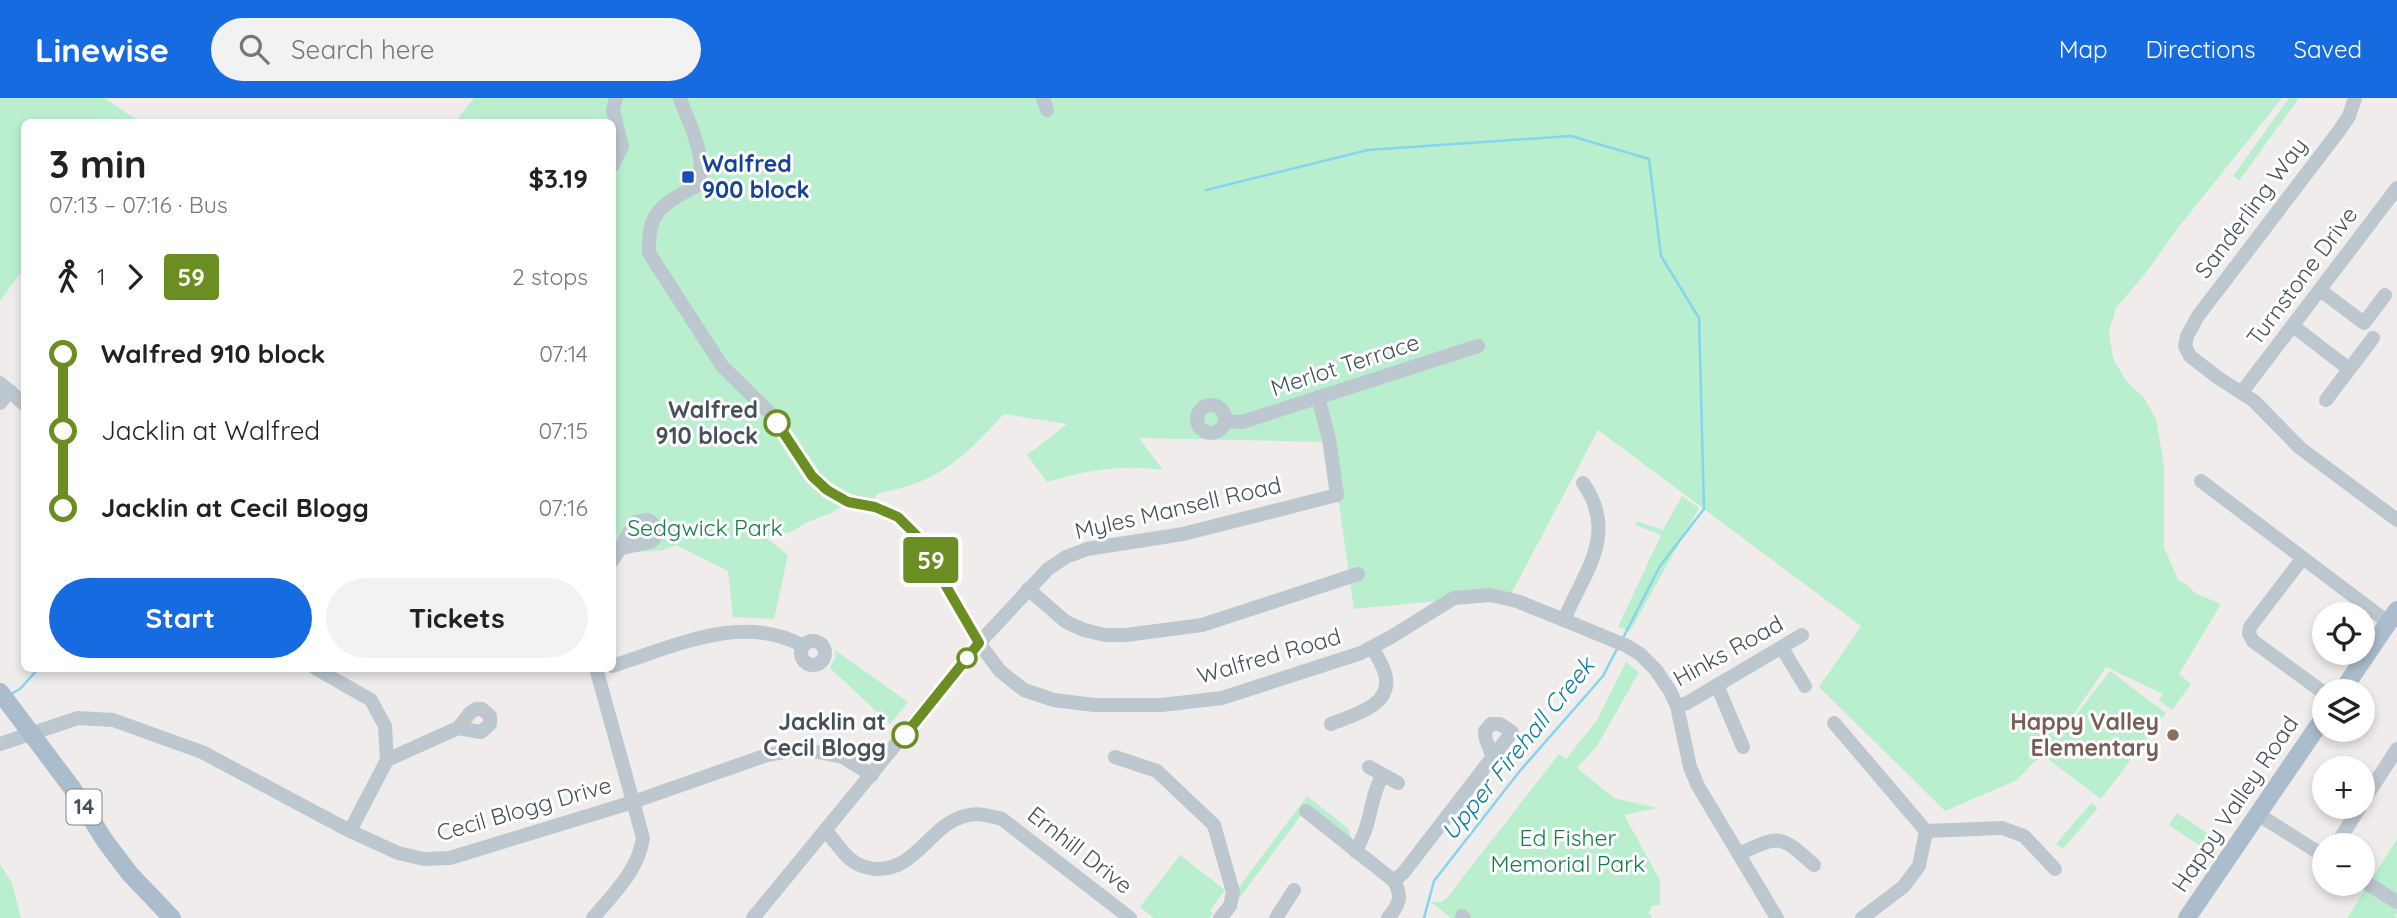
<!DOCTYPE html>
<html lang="en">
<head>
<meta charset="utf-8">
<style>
  :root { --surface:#fff; --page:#f2f2f2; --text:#222; --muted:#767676; --accent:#166be0 }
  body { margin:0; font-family:Quicksand,sans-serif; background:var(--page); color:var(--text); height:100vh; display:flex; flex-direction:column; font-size:26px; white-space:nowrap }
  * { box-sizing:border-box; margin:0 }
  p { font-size:23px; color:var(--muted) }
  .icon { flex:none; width:38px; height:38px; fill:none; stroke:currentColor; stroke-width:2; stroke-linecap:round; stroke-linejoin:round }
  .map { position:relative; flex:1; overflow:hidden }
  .drawer { position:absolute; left:21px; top:21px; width:595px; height:553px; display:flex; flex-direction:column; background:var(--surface); border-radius:10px; box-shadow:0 4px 10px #0003 }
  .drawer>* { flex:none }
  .badge { padding:0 14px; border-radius:5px; font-size:24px; line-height:46px }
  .tools { position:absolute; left:2312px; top:504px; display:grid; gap:14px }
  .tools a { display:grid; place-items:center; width:63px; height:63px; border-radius:50%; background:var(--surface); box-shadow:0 4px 10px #0003; font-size:35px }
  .map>.badge { position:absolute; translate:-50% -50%; box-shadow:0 0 0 4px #fff }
  .legs { display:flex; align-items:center; gap:10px; height:77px; padding:0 28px; font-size:23px }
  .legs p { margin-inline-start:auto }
  .summary { display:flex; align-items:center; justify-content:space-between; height:119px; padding:0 28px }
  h1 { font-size:38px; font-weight:700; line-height:52px }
  .cta { display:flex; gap:14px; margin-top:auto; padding:14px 28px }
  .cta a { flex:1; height:80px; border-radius:42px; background:var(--accent); color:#fff; font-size:28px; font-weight:700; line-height:80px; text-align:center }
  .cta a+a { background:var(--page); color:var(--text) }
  ul { padding:0 28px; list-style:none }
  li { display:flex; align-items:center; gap:24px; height:77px; font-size:26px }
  li i { display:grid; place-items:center; width:10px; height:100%; margin:0 9px; background:currentColor }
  li i::after { content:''; width:18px; height:18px; margin:-9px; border:5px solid; border-radius:50%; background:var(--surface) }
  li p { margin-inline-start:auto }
  li:first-child i { background:linear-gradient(#0000 50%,currentColor 0) }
  li:last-child i { background:linear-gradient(currentColor 50%,#0000 0) }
  header { display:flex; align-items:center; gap:42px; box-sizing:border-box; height:98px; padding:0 35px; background:var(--accent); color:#fff }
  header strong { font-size:33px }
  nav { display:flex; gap:38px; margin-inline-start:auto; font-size:24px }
  .search { width:490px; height:63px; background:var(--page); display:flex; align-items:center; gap:18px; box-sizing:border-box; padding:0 24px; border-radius:38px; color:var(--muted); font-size:26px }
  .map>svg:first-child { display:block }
  .green { fill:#b9efcf }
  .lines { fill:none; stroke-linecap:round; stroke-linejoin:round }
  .stream { stroke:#85d5ec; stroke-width:2.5 }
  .minor { stroke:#bdc7cf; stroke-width:14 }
  .major { stroke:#abbccc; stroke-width:18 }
  .line-1-casing { stroke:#fff; stroke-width:16 }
  .line-1 { stroke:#6b8e23; stroke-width:10 }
  .transit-dot { fill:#1a4fb4; stroke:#fff; stroke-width:2.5 }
  .stop-1-dot { fill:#fff; stroke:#6b8e23; stroke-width:3.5 }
  .education-dot { fill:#8d6e63; stroke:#fff; stroke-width:2.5 }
  .labels { text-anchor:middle; stroke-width:6; stroke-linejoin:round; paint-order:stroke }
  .shield { fill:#fff; stroke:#7d848c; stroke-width:2 }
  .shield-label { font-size:21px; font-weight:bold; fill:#45505a }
  .transit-label { font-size:23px; font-weight:bold; fill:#164399; stroke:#fff; text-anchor:start }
  .street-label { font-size:23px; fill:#45505a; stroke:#fff }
  .stop-label { font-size:23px; font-weight:bold; fill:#45505a; stroke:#fff; text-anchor:end }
  .park-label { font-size:23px; fill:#157c4a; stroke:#fff }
  .education-label { font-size:23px; font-weight:bold; fill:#785e54; stroke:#fff; text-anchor:end }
  .water-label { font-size:24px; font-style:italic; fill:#0a7ea0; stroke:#fff }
</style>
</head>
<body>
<header>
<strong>Linewise</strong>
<div class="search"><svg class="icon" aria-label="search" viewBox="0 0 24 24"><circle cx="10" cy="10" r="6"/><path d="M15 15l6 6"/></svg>Search here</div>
<nav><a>Map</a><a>Directions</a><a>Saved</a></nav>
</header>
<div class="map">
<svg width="2397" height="820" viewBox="0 0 2397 820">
  <rect width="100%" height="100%" fill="#f0ecec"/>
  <g class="green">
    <path d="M0,0H104L140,24H24V170L0,203Z"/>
    <path d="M474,0H2282L2177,131L2148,172L2116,210L2109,234L2113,260L2126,283L2144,300L2156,321L2164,368V449L2178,482L2186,486L2195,495L2221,506L2179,576L2191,586L2172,612L2159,602L2163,596L2106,569L2055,644L2110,573L2166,615L2101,701L2045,659L2035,663L2017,682L1945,713L1819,589L1861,528L1598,332L1511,496L1354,511L1330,344L1139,340L1163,372C1122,366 1086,372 1047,384L1027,357L1067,326L1004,316C963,360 939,385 878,395L874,401L848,404L833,414L808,424L791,434L765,439L788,457L774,521L733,519L728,473L676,447L664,452L613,456L612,24H455Z"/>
    <path d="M2289,0H2299L2239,83L2233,78Z"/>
    <path d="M1682,398L1699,410L1630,533L1618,529L1661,437L1635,427L1636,423L1663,432Z"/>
    <path d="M835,552L908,604L890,626L830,570L835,560Z"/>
    <path d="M1626,564L1639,574L1597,648L1577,670L1614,700L1657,710L1624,717L1660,782V807L1652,808L1648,815L1652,818L1650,820H1451L1431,804H1441L1446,801L1559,656L1566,661L1597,622Z"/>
    <path d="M1307,698L1348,730L1352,742L1308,708L1238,802L1236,793Z"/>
    <path d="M2091,705L2098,710L2063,751L2056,746Z"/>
    <path d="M2177,715L2213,739L2205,751L2169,727Z"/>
    <path d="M2397,741V815L2395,818L2397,820H2347Z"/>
    <path d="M1180,757L1225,792L1210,812L1213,815L1209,820H1154L1140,809Z"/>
    <path d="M0,766L12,785L21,820H0Z"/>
  </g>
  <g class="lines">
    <g class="stream">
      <path d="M1206,92L1368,52L1571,38L1649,61L1661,158L1699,220L1704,411L1660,468L1623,540"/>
      <path d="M11,596L20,591L39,570"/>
      <path d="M1424,820L1434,783L1519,674L1603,578L1618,549"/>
    </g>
    <g class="minor">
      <path d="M680,0C689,26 708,60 698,87C664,106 647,111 649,155L722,268L772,317L812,378L827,392L848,404L875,409L898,419L917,438L979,545L1000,573L1024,592L1054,602L1094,607H1162L1222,600L1361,555L1391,539L1454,500L1490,497L1517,503L1564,522L1627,548L1640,556L1656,572L1670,593L1677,608L1690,669L1698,688L1777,820"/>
      <path d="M1043,0L1047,12"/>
      <path d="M2355,0L2349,18L2339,33L2198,218L2187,238L2185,248L2190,258L2217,279L2254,303L2300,350L2397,422"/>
      <path d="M612,68L622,49L613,12L616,0"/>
      <path d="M2320,192L2364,225L2385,197"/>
      <path d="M2293,228L2349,271"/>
      <path d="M0,285L24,306"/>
      <path d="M2242,294L2397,90"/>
      <path d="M2326,302L2373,240"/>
      <path d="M0,305L10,293"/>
      <circle cx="1211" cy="321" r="14"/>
      <path d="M1225,323L1242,324L1478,248"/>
      <path d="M2201,383L2389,525"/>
      <path d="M2302,461L2250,529L2249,536L2253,543L2324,595"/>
      <path d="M612,463L636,424L648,422C656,427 657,432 654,441L650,444L622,450"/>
      <path d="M1028,491L1066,524L1084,532L1105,537H1126L1202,527L1358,476"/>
      <path d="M1564,522C1584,474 1619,436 1583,385"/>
      <circle cx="813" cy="555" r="12"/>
      <path d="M1782,550L1805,588"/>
      <path d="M612,568C673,549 742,514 803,548"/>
      <path d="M315,570L371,602L385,628L387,662"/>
      <path d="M1717,587L1743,649"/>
      <path d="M1677,608L1687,605L1802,537"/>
      <path d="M1834,625L1926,733"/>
      <path d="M1331,626C1352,617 1390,609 1386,580C1385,570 1377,559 1373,550"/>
      <path d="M0,646L78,620L113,622L202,654L350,733L398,755L424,761L450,760L633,704L767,657L802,651L843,659L872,677"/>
      <path d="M1115,659L1157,673L1214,727L1233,794L1230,808L1220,820"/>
      <path d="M1369,669L1398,685"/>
      <path d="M2362,705L2397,651"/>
      <path d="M1306,713L1394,783"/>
      <path d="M2259,717L2324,758"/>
      <path d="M350,733L387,662L458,630L470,615L476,611H482L490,618V626L481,634L458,630"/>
      <path d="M826,733C834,742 841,753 850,761C857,767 867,770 875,771C917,773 929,727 965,718C979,714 990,718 1002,721L1130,820"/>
      <path d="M1926,733L2002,730L2024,738L2055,771"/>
      <path d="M2336,747L2360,709"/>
      <path d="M1355,753C1373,726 1368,702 1383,677"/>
      <path d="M1739,756C1780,737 1780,736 1814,767"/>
      <path d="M2362,782L2397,804"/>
      <path d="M1462,818L1464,820"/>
      <path d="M593,820C614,795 638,773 643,740L596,570"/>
      <path d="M753,820L979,545L1048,471L1066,459L1087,451L1183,436L1337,397L1329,341L1318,299"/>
      <path d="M1276,820L1294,792"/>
      <path d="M1388,820C1399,807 1403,799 1394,783L1404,774L1512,634L1500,626H1491L1485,633C1484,643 1491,650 1492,659"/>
      <path d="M1862,820L1903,789L1919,768L1926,733"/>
    </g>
    <g class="major">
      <path d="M2342,593L2397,512"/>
      <path d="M0,594L72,690L105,743L130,776L172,820"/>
      <path d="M2187,820L2324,619"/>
    </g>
  </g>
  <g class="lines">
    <g class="line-1-casing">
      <path id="line-1" d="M777,325L812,378L827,392L848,404L875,409L898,419L917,438L979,545L905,637"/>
    </g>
    <use href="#line-1" class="line-1"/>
  </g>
  <rect class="transit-dot" x="681" y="72" width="14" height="14" rx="3.5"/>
  <g class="stop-1-dot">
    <circle cx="777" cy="325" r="12"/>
    <circle cx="967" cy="560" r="9"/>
    <circle cx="905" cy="637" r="12"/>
  </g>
  <circle class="education-dot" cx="2173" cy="637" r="7"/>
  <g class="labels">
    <rect class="shield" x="66.5" y="691.5" width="35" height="35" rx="5"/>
    <g class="shield-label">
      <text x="84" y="716">14</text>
    </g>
    <g class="transit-label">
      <text x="702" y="74">Walfred<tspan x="702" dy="26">900 block</tspan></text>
    </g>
    <g class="street-label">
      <text transform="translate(2251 110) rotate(-53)" y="8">Sanderling Way</text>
      <text transform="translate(2302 178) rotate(-53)" y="8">Turnstone Drive</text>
      <text transform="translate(1345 267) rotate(-18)" y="8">Merlot Terrace</text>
      <text transform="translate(1178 410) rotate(-13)" y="8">Myles Mansell Road</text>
      <text transform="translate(1728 553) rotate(-29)" y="8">Hinks Road</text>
      <text transform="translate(1269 558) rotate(-16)" y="8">Walfred Road</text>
      <text transform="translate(2235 706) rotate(-56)" y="8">Happy Valley Road</text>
      <text transform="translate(524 711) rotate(-16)" y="8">Cecil Blogg Drive</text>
      <text transform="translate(1080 752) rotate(38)" y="8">Ernhill Drive</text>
    </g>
    <g class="stop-label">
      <text x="758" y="320">Walfred<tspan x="758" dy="26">910 block</tspan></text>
      <text x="886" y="632">Jacklin at<tspan x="886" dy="26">Cecil Blogg</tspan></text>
    </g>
    <g class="park-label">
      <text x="705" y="438">Sedgwick Park</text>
      <text x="1568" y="748">Ed Fisher<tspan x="1568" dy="26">Memorial Park</tspan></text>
    </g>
    <g class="education-label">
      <text x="2159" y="632">Happy Valley<tspan x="2159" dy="26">Elementary</tspan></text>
    </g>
    <g class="water-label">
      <text transform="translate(1518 651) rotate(-51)" y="8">Upper Firehall Creek</text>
    </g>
  </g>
</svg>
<div class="tools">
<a><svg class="icon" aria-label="locate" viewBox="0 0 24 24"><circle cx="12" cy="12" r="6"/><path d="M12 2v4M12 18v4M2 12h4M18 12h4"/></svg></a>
<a><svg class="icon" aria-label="layers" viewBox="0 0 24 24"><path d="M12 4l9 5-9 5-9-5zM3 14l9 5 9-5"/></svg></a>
<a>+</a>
<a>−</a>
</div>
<b class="badge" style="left:931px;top:462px;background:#6b8e23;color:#fff">59</b>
<section class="drawer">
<div class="summary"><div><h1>3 min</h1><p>07:13 – 07:16 · Bus</p></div><b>$3.19</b></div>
<div class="legs"><svg class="icon" aria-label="walk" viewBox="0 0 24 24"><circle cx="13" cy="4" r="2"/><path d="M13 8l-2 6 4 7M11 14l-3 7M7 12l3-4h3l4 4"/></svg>1<svg class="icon" aria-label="forward" viewBox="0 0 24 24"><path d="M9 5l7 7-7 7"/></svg><b class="badge" style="background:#6b8e23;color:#fff">59</b><p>2 stops</p></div>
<ul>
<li><i style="color:#6b8e23"></i><b>Walfred 910 block</b><p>07:14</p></li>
<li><i style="color:#6b8e23"></i><span>Jacklin at Walfred</span><p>07:15</p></li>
<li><i style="color:#6b8e23"></i><b>Jacklin at Cecil Blogg</b><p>07:16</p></li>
</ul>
<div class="cta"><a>Start</a><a>Tickets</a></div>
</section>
</div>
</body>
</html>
